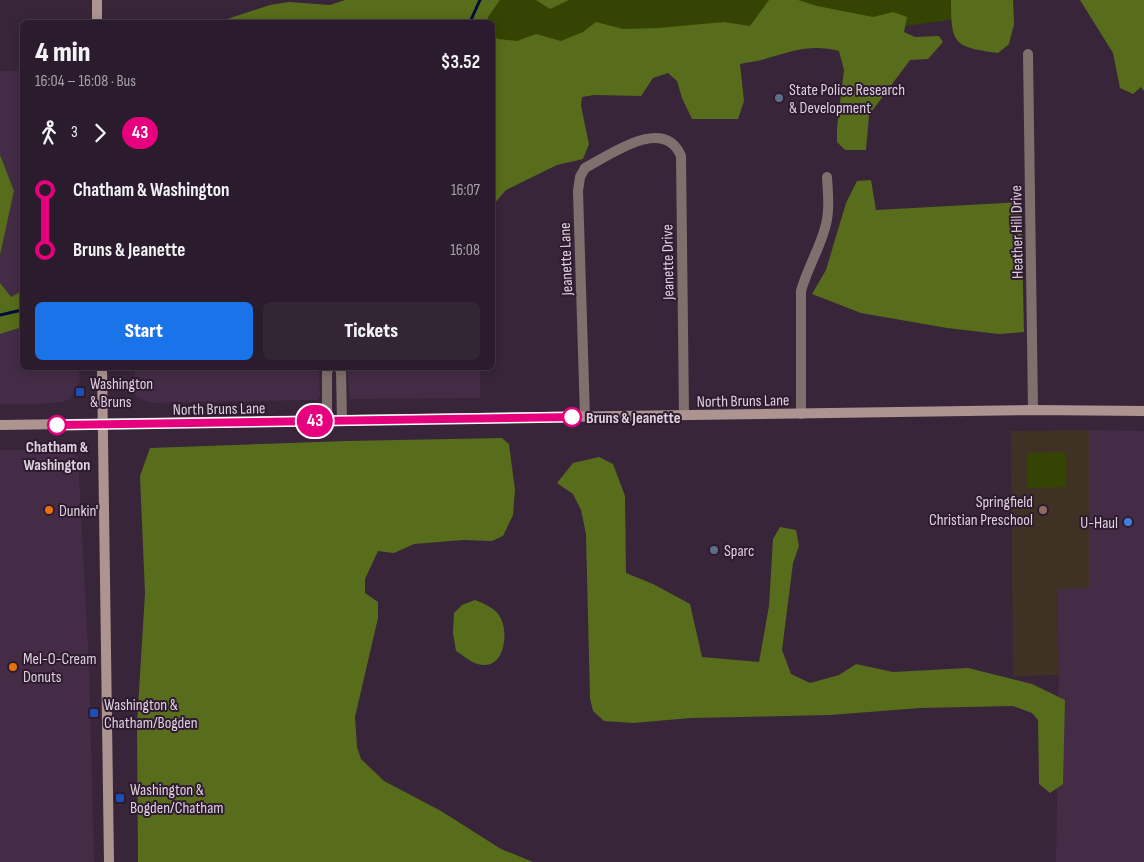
<!DOCTYPE html>
<html lang="en">
<head>
<meta charset="utf-8">
<style>
  :root { --surface:#2a1c2c; --page:#322534; --text:#f1f3f6; --muted:#a5a1a9; --line:#463a48; --accent:#1a73e8 }
  body { margin:0; font-family:"Sofia Sans Condensed",sans-serif; background:var(--page); color:var(--text); height:100vh; display:flex; flex-direction:column; font-size:19px; white-space:nowrap }
  * { box-sizing:border-box; margin:0 }
  p { font-size:16px; color:var(--muted) }
  .icon { flex:none; width:28px; height:28px; fill:none; stroke:currentColor; stroke-width:2; stroke-linecap:round; stroke-linejoin:round }
  .map { position:relative; flex:1; overflow:hidden }
  .panel { position:absolute; left:20px; top:20px; width:475px; height:350px; display:flex; flex-direction:column; background:var(--surface); border-radius:8px; box-shadow:0 2px 12px #0003,0 0 0 1px var(--line) }
  .panel>* { flex:none }
  .badge { padding:0 10px; border-radius:16px; font-size:18px; line-height:32px }
  .map>.badge { position:absolute; translate:-50% -50%; box-shadow:0 0 0 2px #fff }
  .legs { display:flex; align-items:center; gap:8px; height:55px; padding:0 15px; font-size:16px }
  .legs p { margin-inline-start:auto }
  .head { display:flex; align-items:center; justify-content:space-between; height:85px; padding:0 15px }
  h1 { font-size:28px; font-weight:800; line-height:38px }
  .action { display:flex; gap:10px; margin-top:auto; padding:10px 15px }
  .action a { flex:1; height:58px; border-radius:8px; background:var(--accent); color:#fff; font-size:20px; font-weight:800; line-height:58px; text-align:center }
  .action a+a { background:var(--page); color:var(--text) }
  ul { padding:0 15px; list-style:none }
  li { display:flex; align-items:center; gap:18px; height:60px; font-size:19px }
  li i { display:grid; place-items:center; width:8px; height:100%; margin:0 6px; background:currentColor }
  li i::after { content:''; width:12px; height:12px; margin:-6px; border:4px solid; border-radius:50%; background:var(--surface) }
  li p { margin-inline-start:auto }
  li:first-child i { background:linear-gradient(#0000 50%,currentColor 0) }
  li:last-child i { background:linear-gradient(currentColor 50%,#0000 0) }
  .map>svg:first-child { display:block }
  .built { fill:#442c46 }
  .education { fill:#3f3224 }
  .green { fill:#354402 }
  .forest { fill:#586d1b }
  .lines { fill:none; stroke-linecap:round; stroke-linejoin:round }
  .stream { stroke:#000d38; stroke-width:3 }
  .street { stroke:#7f6f6d; stroke-width:10 }
  .secondary { stroke:#ad9490; stroke-width:10 }
  .line-1-casing { stroke:#fff; stroke-width:11 }
  .line-1 { stroke:#e6007e; stroke-width:8 }
  .service-dot { fill:#5c6f8a; stroke:#2e1b2f; stroke-width:2 }
  .transit-dot { fill:#1a4fb4; stroke:#2e1b2f; stroke-width:2 }
  .stop-1-dot { fill:#fff; stroke:#e6007e; stroke-width:2.5 }
  .food-dot { fill:#e8710a; stroke:#2e1b2f; stroke-width:2 }
  .education-dot { fill:#8d6e63; stroke:#2e1b2f; stroke-width:2 }
  .shop-dot { fill:#3f7fe0; stroke:#2e1b2f; stroke-width:2 }
  .labels { text-anchor:middle; stroke-width:4; stroke-linejoin:round; paint-order:stroke }
  .poi-label { font-size:16px; fill:#dfd2df; stroke:#2e1b2f; text-anchor:start }
  .street-label { font-size:16px; fill:#dfd2df; stroke:#2e1b2f }
  .stop-label { font-size:16px; font-weight:bold; fill:#dfd2df; stroke:#2e1b2f; text-anchor:start }
</style>
</head>
<body>
<div class="map">
<svg width="1144" height="862" viewBox="0 0 1144 862">
  <rect width="100%" height="100%" fill="#38253a"/>
  <g class="built">
    <path d="M0,71H22V291L11,298L0,283V255L14,191L0,155Z"/>
    <path d="M22,327V368H79L80,381L70,399L62,402L40,404H0V334Z"/>
    <path d="M135,368H319L320,396L317,400H312L151,403L140,399L135,395Z"/>
    <path d="M347,368H480V398L350,399Z"/>
    <path d="M1089,430L1144,431V862H1056L1059,675L1057,588H1089Z"/>
    <path d="M0,450H60L71,452L78,458L89,664L94,862H0Z"/>
  </g>
  <path class="education" d="M1089,430V588L1057,589L1059,675L1013,676L1011,431Z"/>
  <g class="green">
    <path d="M371,0H958L957,19L493,82L492,22H303Z"/>
    <path d="M1065,452L1066,487L1028,488L1027,453Z"/>
  </g>
  <g class="forest">
    <path d="M345,0H500L488,17V22H218L270,5L289,2L330,5Z"/>
    <path d="M536,0H569L550,9Z"/>
    <path d="M769,0H798L817,6L873,17L893,12L907,17L904,32L915,37L939,36L943,42L928,59L910,60L869,115L866,150H845L837,142V128L844,70L839,51C811,44 794,51 768,58C759,61 750,62 740,64L744,101L738,119H692L682,98L677,81L668,73L653,78L641,96L594,95L582,97L581,106L589,144L583,159L557,165L506,190L493,205V35L498,39L517,41L536,34L561,41L583,32L596,22L623,29L659,28L724,22L750,26Z"/>
    <path d="M951,0H1013L1014,24L1009,44L998,53C954,47 951,45 951,0Z"/>
    <path d="M1080,0H1144V91L1141,87L1133,94L1120,88L1113,53Z"/>
    <path d="M0,155L14,191L0,255Z"/>
    <path d="M871,180L876,210L1021,202L1024,332L999,334L947,328L861,313L812,294L826,270L846,203L857,181Z"/>
    <path d="M0,283L11,297L22,291V327L0,334Z"/>
    <path d="M502,438L509,444L515,490L513,515L503,536L492,541L463,540L414,544L394,553L378,551L365,579V593L378,602V618L355,717L357,747L361,759L384,781L441,811L501,849L533,862H138L137,724L145,593L140,476L150,448L347,441Z"/>
    <path d="M599,457L613,464L625,496L626,573L653,584L690,604L702,657L759,662L769,606L773,539L780,527L796,530L799,546L793,563L782,650L791,674L810,683L839,675L856,664L893,672L968,668L1032,684L1065,700L1063,784L1050,793L1039,784L1038,720L1032,713L1013,706L920,708L830,715L691,718L633,723L604,721L593,711L590,698L586,534L581,510L573,494L557,483L573,463Z"/>
    <path d="M475,600C485,604 495,608 500,617C509,631 505,667 483,665C474,665 464,656 456,651L453,633L454,613L462,605Z"/>
  </g>
  <g class="lines">
    <g class="stream">
      <path d="M470,22L480,0"/>
      <path d="M0,315L22,310"/>
    </g>
    <g class="street">
      <path d="M1028,54L1033,410"/>
      <path d="M339,368L341,371L342,421"/>
      <path d="M801,414V291C807,269 819,250 825,228C830,212 828,194 827,177"/>
      <path d="M585,417L578,191L580,177L585,168C610,155 664,115 681,156L684,415"/>
      <path d="M327,421V372L329,368"/>
    </g>
    <g class="secondary">
      <path d="M97,0V22"/>
      <path d="M102,368L109,862"/>
      <path d="M0,425L1033,410L1144,411"/>
    </g>
  </g>
  <g class="lines">
    <g class="line-1-casing">
      <path id="line-1" d="M57,425L572,417"/>
    </g>
    <use href="#line-1" class="line-1"/>
  </g>
  <g class="service-dot">
    <circle cx="779" cy="98" r="5"/>
    <circle cx="714" cy="550" r="5"/>
  </g>
  <g class="transit-dot">
    <rect x="75" y="387" width="10" height="10" rx="2.5"/>
    <rect x="89" y="708" width="10" height="10" rx="2.5"/>
    <rect x="115" y="793" width="10" height="10" rx="2.5"/>
  </g>
  <g class="stop-1-dot">
    <circle cx="572" cy="417" r="9"/>
    <circle cx="57" cy="425" r="9"/>
  </g>
  <g class="food-dot">
    <circle cx="49" cy="510" r="5"/>
    <circle cx="13" cy="667" r="5"/>
  </g>
  <circle class="education-dot" cx="1043" cy="510" r="5"/>
  <circle class="shop-dot" cx="1128" cy="522" r="5"/>
  <g class="labels">
    <g class="poi-label">
      <text x="789" y="95">State Police Research<tspan x="789" dy="18">&amp; Development</tspan></text>
      <text x="90" y="389">Washington<tspan x="90" dy="18">&amp; Bruns</tspan></text>
      <text x="1033" y="507" text-anchor="end">Springfield<tspan x="1033" dy="18">Christian Preschool</tspan></text>
      <text x="59" y="516">Dunkin'</text>
      <text x="1118" y="528" text-anchor="end">U-Haul</text>
      <text x="724" y="556">Sparc</text>
      <text x="23" y="664">Mel-O-Cream<tspan x="23" dy="18">Donuts</tspan></text>
      <text x="104" y="710">Washington &amp;<tspan x="104" dy="18">Chatham/Bogden</tspan></text>
      <text x="130" y="795">Washington &amp;<tspan x="130" dy="18">Bogden/Chatham</tspan></text>
    </g>
    <g class="street-label">
      <text transform="translate(1016 232) rotate(-91)" y="6">Heather Hill Drive</text>
      <text transform="translate(565 259) rotate(-92)" y="6">Jeanette Lane</text>
      <text transform="translate(667 262) rotate(-91)" y="6">Jeanette Drive</text>
      <text transform="translate(743 400) rotate(-1)" y="6">North Bruns Lane</text>
      <text transform="translate(219 408) rotate(-1)" y="6">North Bruns Lane</text>
    </g>
    <g class="stop-label">
      <text x="586" y="423">Bruns &amp; Jeanette</text>
      <text x="57" y="452" text-anchor="middle">Chatham &amp;<tspan x="57" dy="18">Washington</tspan></text>
    </g>
  </g>
</svg>
<b class="badge" style="left:315px;top:421px;background:#e6007e;color:#fff">43</b>
<section class="panel">
<div class="head"><div><h1>4 min</h1><p>16:04 – 16:08 · Bus</p></div><b>$3.52</b></div>
<div class="legs"><svg class="icon" aria-label="walk" viewBox="0 0 24 24"><circle cx="13" cy="4" r="2"/><path d="M13 8l-2 6 4 7M11 14l-3 7M7 12l3-4h3l4 4"/></svg>3<svg class="icon" aria-label="forward" viewBox="0 0 24 24"><path d="M9 5l7 7-7 7"/></svg><b class="badge" style="background:#e6007e;color:#fff">43</b></div>
<ul>
<li><i style="color:#e6007e"></i><b>Chatham &amp; Washington</b><p>16:07</p></li>
<li><i style="color:#e6007e"></i><b>Bruns &amp; Jeanette</b><p>16:08</p></li>
</ul>
<div class="action"><a>Start</a><a>Tickets</a></div>
</section>
</div>
</body>
</html>
